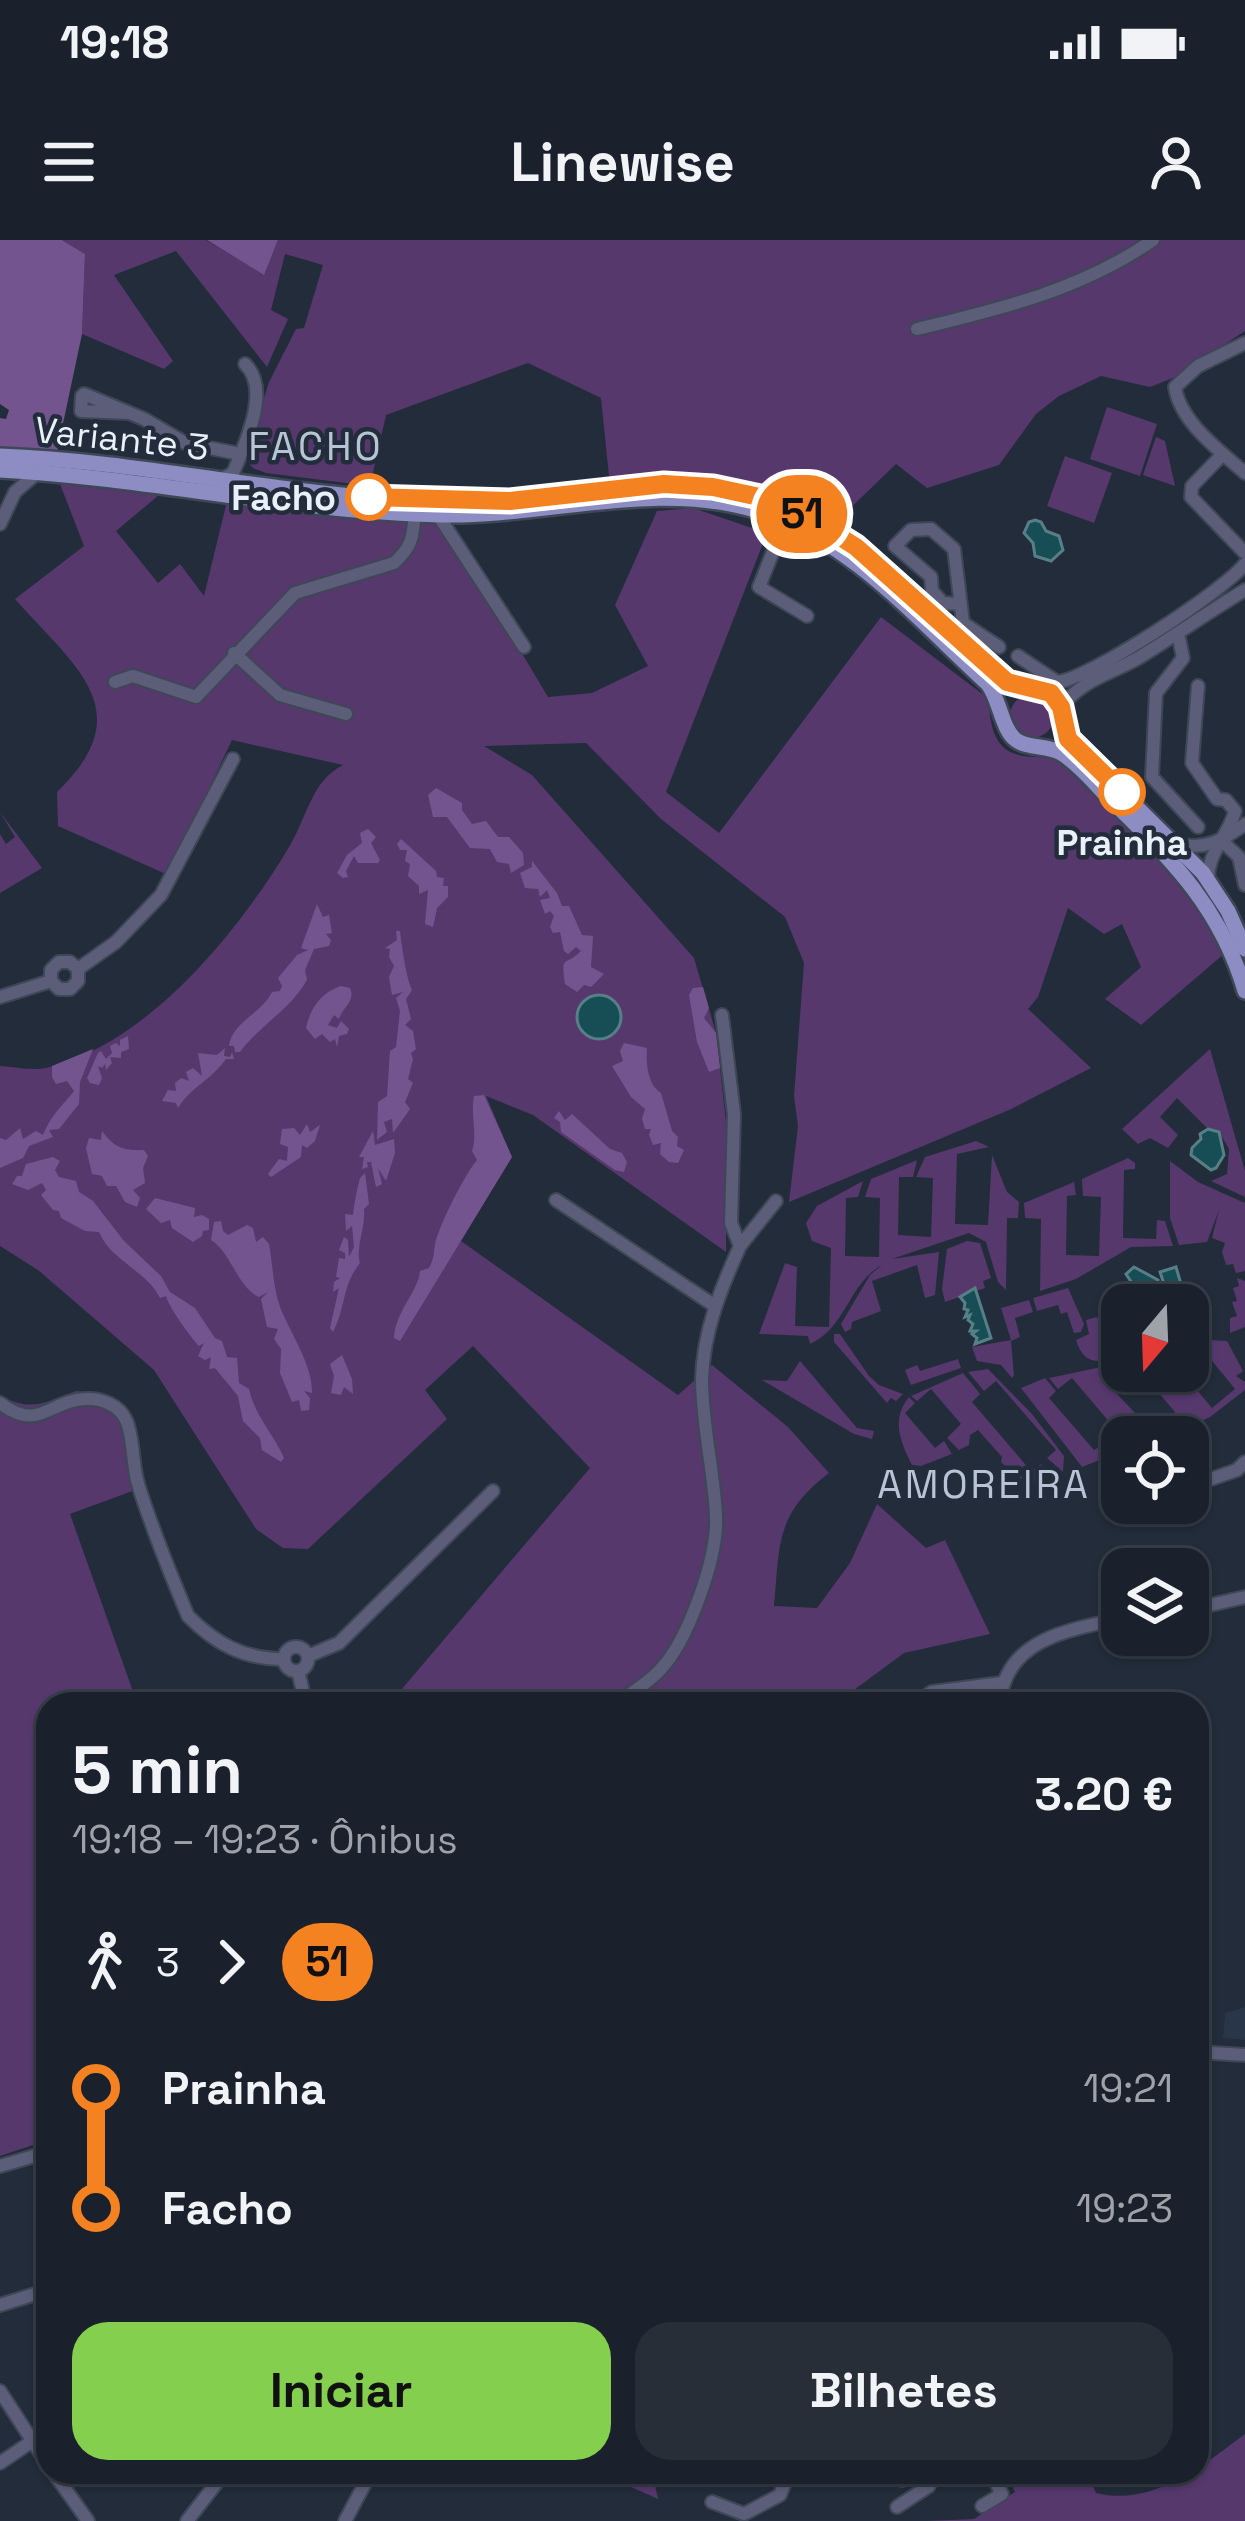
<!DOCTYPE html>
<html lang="pt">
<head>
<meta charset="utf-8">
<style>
  :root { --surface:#1a212c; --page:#272e38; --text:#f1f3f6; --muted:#9fa3a9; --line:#383e48; --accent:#84cf4d }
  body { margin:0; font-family:"Space Grotesk",sans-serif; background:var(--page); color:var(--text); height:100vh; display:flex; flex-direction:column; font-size:45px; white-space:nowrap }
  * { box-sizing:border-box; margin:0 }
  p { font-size:39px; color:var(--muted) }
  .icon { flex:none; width:66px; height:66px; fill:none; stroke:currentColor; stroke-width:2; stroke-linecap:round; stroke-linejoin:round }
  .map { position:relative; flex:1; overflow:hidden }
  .panel { position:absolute; left:36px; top:1452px; width:1173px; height:792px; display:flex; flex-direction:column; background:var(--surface); border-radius:36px; box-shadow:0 3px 9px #0004,0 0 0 3px var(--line) }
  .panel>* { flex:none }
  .badge { padding:0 24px; border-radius:39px; font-size:42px; line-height:78px }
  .needle { width:78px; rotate:199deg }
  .controls { position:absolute; left:1101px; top:1044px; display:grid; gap:24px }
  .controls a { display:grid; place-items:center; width:108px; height:108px; border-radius:24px; background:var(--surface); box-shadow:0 3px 9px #0004,0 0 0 3px var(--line); font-size:60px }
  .map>.badge { position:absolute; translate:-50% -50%; box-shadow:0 0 0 6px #fff }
  .legs { display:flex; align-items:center; gap:18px; height:132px; padding:0 36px; font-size:39px }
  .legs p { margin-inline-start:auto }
  .headline { display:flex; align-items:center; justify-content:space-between; height:204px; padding:0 36px }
  h1 { font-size:66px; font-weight:800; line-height:90px }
  .primary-button { display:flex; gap:24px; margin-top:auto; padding:24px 36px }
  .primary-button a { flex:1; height:138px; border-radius:36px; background:var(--accent); color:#111; font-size:48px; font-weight:800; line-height:138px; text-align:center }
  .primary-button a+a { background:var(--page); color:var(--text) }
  ul { padding:0 36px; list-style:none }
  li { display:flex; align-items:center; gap:42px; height:120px; font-size:45px }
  li i { display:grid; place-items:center; width:18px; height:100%; margin:0 15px; background:currentColor }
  li i::after { content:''; width:30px; height:30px; margin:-15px; border:9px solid; border-radius:50%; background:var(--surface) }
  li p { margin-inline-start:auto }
  li:first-child i { background:linear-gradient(#0000 50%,currentColor 0) }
  li:last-child i { background:linear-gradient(currentColor 50%,#0000 0) }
  .status { display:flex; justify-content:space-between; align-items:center; height:84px; padding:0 60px; background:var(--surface); direction:ltr }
  .status svg { height:33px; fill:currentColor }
  header { display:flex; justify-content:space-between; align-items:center; height:156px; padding:0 36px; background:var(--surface); font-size:54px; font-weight:800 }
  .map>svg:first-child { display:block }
  .built { fill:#293649 }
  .green { fill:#56386d }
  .forest { fill:#74548e }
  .water { fill:#174e56; stroke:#567f87; stroke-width:3 }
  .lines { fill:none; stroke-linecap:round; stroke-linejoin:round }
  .minor-casing { stroke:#3e4755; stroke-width:16 }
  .major-casing { stroke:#3e4755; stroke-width:20 }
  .minor { stroke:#5c5d78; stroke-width:12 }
  .major { stroke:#8d8dc4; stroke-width:15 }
  .line-1-casing { stroke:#fff; stroke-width:27 }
  .line-1 { stroke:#f58220; stroke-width:18 }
  .stop-1-dot { fill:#fff; stroke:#f58220; stroke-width:6 }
  .labels { text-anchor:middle; stroke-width:9; stroke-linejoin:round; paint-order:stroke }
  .street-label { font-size:36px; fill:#eaf0f9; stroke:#222c3a }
  .stop-label { font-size:36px; font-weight:bold; fill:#eaf0f9; stroke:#222c3a; text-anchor:end }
  .neighbourhood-label { font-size:39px; letter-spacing:3px; fill:#b8c4d6; stroke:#222c3a }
</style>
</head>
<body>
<div class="status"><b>19:18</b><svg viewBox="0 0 49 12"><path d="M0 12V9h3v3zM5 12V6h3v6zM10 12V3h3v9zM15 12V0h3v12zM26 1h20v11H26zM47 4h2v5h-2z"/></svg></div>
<header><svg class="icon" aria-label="menu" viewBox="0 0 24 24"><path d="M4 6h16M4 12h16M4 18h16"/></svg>Linewise<svg class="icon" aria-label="person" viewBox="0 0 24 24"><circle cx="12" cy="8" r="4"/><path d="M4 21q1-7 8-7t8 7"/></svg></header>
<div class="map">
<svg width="1245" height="2281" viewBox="0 0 1245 2281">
  <rect width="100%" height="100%" fill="#222c3a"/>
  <path class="built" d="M1245,1767V1800L1223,1798L1225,1773Z"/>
  <g class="green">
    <path d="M62,0H206L264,34L278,0H1245V91L1173,138L1150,147L1101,136L1059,156L1036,174L999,225L927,248L896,224L836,282L772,253L721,238L609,236L601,158L528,123L386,175L370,246L266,233L253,228L247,221L248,210L269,142L296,89L304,88L323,25L285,14L271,70L288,79L267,127L176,11L114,35L173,121L164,129L82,94L85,14Z"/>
    <path d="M1107,167L1157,184L1140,236L1090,219Z"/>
    <path d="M1156,197L1165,201L1175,246L1143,235Z"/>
    <path d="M1065,216L1112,233L1094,283L1047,266Z"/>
    <path d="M60,244L159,255L116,291L158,343L180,324L204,356L227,261L443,281L548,457L592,453L648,426L615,365L657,271L693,268L767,293L666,552L719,593L881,377L989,459C990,507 1006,521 1053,516L1186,642L1225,713L1141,785L1105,759L1141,727L1122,684L1104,694L1068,668L1038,757L1028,769L1091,828L1009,870L789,962L798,886L794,856L804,723L785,677L661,579L586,503L484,506L532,535L694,718L716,793L720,828L726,882V1012L533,875L486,856L512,917L461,1001L678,1155L712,1125L788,1187L829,1233C775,1274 780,1304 774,1366L817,1368L850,1323L877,1264L926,1308L945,1300L990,1394L904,1413L835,1464H617L611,1458L603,1464H389L590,1228L473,1106L425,1150L447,1179L308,1309L283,1308L256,1289L154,1130L38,1030L0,1006V826C15,827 32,831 46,828C147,805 239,691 289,607C307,578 311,541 343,525L232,500L168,635L58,586L57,552C142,470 74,426 15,359L84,306Z"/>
    <circle cx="1032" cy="476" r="22"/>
    <path d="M0,572L42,628L0,653V594L6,604L15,597Z"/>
    <path d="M1210,809L1245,931V957L1211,941L1227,934L1229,909L1219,892L1208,889L1177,858L1160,877L1178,895L1168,908L1150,898L1138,904L1122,889Z"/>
    <path d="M976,901L989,907L957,914L955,984L988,985L992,915L1007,952L1019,962L1018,978H1007L1006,1050L998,1042L986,1002L969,993L892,1019L939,1012L935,1055L925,1058L917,1025L872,1041L881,1071L852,1082L851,1089L845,1092L841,1084L870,1035L882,1025C848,1044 847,1087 810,1104L808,1096L759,1094L785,1023L797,1027L795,1086L829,1087L831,1008L812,1001L806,983L817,966L863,941L858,957L846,958L845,1016L879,1017L880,958L865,957L871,939L917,920L913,937H899L898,995L931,997L933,938L916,937L925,917Z"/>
    <path d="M1128,918L1135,923V929L1124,930L1123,998L1156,999L1157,980L1165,981L1173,1006L1131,1007L1076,1039L1040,1051L1041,979L1025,978L1024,963L1074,942L1076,955L1067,956L1066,1015L1099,1016L1101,957L1083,956L1082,939Z"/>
    <path d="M1170,921L1198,942L1245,963V1031L1236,1033L1233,1024L1226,1025L1222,1012L1225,1003L1212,998L1219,970L1207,1002L1179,1005L1170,978Z"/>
    <path d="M967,1001L980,1003L991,1038L983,1041L985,1048L945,1062L942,1049L947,1009Z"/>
    <path d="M1237,1038L1245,1041V1087L1230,1093V1078L1237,1076L1232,1062L1237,1061L1233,1048L1239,1046Z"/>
    <path d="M1068,1048L1084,1084L1081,1092L1074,1093L1067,1072L1061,1074L1058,1065L1037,1071L1033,1058Z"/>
    <path d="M1029,1060L1033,1072L1015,1078L1020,1097L1011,1101L1014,1135L1012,1138L1001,1125L977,1121L972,1107L1011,1100L1001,1068Z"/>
    <path d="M1122,1074V1099L1112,1095L1104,1104L1115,1118C1094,1124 1083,1122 1076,1100L1089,1094L1086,1080L1097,1077L1100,1084L1110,1088L1116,1075Z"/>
    <path d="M1196,1086L1209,1100L1227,1101L1243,1131L1236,1136L1245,1142V1150L1210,1177L1177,1193L1164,1182L1175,1172L1140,1131H1181L1212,1168L1235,1149L1191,1095Z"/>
    <path d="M834,1094H840L869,1136L879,1145L903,1154L896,1161L891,1158L887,1163L834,1102Z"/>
    <path d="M958,1119L961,1128L911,1145L905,1130L917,1125L920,1131Z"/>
    <path d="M800,1121L857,1188L874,1191L872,1199L854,1194L762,1140L787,1141Z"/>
    <path d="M1111,1125L1100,1136L1152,1191L1163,1188L1165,1197H1122V1213L1117,1214L1105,1203L1117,1191L1072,1138L1058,1149L1049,1138Z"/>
    <path d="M988,1129L1032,1174L1064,1216L1063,1232L1047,1218L1056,1210L996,1141L984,1151L968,1132Z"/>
    <path d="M963,1133L980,1154L972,1162L1031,1231L1041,1224L1051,1236C1027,1248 1019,1239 1001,1222L1002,1217L978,1190L970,1195L969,1205L959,1210L947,1198L961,1184L931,1149L917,1161L911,1156Z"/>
    <path d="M1045,1138L1056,1151L1049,1158L1094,1210L1101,1206L1107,1217L1082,1227L1021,1148Z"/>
    <path d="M76,1151C138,1155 136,1196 146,1246L70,1274L135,1457L155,1464H48V1900L0,1916V1155C29,1173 47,1162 76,1151Z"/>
    <path d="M909,1157L915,1163L905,1173L935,1208L944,1201L952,1214L921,1226L912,1225C900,1201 891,1179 909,1157Z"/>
    <path d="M1245,2194V2281H926L974,2279L1015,2252L1006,2232H1087L1096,2253C1153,2267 1202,2226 1245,2194Z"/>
    <path d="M557,2232H652L658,2259L629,2246Z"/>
  </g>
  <g class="forest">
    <path d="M0,0H62L85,14L82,94L57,212L0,209V178L6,179L9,170L0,164Z"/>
    <path d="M207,0H278L264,35Z"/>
    <path d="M436,548L462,563V570L472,584L486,581L498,597H509L523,613L524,625L511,633L509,624L497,622L490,609L470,608L447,577H433L428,555Z"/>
    <path d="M368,589L376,597L371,603L380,620L378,623H358L354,616L346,631L348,637L343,638L337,633L347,615L362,603L360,593Z"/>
    <path d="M401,599L436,631L437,637L444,638L443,646H448V657L437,668L433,687L425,684L428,650L419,654V646L408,636L410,624L405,621L407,610H400L397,604Z"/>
    <path d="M532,621L557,653L562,666H569L582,695L593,696L591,727L604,734L591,747L584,745L577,752L565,744C561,713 564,728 581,711L576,707L568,714L564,711L560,692L553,693L550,687L554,676L550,671L545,674L540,660L550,658L547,650L540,657L538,649L525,648L520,633L532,627Z"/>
    <path d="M317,664L323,677L329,675L332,693L326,694L331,700L329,706L314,709L305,730L307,740C289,771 262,783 240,812H235L234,806H229C232,782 261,774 272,752L280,751L282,746L278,738L297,715L308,710L301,708Z"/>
    <path d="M396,691H400C402,708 406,737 412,750L406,759L411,779L405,785L413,791L416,809L411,813L413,819L408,839L413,843L405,862L410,869L393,893L392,879L384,882L387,892L377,900L378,862L387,856L390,811L396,807L400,771L396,758L403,752L392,755L389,737L394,726L389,717L390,709L385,708L397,700Z"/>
    <path d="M341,746L350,748C356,761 342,768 339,779L334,775L328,785L337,788L341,781L349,789L347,794L339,796L337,807L335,799L330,802L322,794L315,799L306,788C310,769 321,752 341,746Z"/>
    <path d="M703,747L709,768L704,778L716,793L720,828L709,832L697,802L689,755L693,748Z"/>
    <path d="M128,796L129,809L121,812V818L110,817L112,823L106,830L105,824L102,828L98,826L102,838L99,845L90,843L87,838L98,813L101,811L106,819L112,813L110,806L116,803L120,806V800Z"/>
    <path d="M624,803L647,808C646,822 647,844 661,853L672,891L678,897L677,906L684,910L678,923L669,922L660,914L661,903L653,905L649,895L651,889H645L642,879L645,869L631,857L612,826L623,821L620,811Z"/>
    <path d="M225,808L224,816L230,817L232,812L234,819H226C211,840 190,848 178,868L176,863L162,861L168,850L176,851L175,843L181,838L189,841L186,832L193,828L202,836L198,813L217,815Z"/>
    <path d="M93,809L80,842L79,864L59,889L49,890L53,897L29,906L23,918L0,928V898L6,900L20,888L23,899L36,891L43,895C51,875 62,866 74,851L67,841L56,844L52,837V826Z"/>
    <path d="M484,855L512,917L400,1101L394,1098C395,1072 419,1050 420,1031L429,1028C435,1017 433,1012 436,1000C441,982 465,934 477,920L472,911C478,894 470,875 474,856Z"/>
    <path d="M559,871L565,880L572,874L610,909L622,913L627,922L624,932L615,930L561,892L560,882L554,878Z"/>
    <path d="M307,884L310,892L320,885L315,901L307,908L302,905L301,917L271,937L268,934L279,919L287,921L288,907L280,904L282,889L294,888L300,895Z"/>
    <path d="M102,891C114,907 122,911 144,910L148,916L143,928L145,943L133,950L140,958L137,967L125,962L116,946H107L102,936L92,934L86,908L89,898L101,900Z"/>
    <path d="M373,891L375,905L394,899L395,913L386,941L378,928L382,944L376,947L371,922H367L368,927L362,929L364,917H359Z"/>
    <path d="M53,917L60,921L55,930L59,937L76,941L79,952L93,961L124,1001L161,1036L170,1052L195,1068L215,1098L222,1101L227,1117L237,1118L239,1143L249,1149C255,1176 273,1193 284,1218L281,1222L262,1210L260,1198L243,1181L238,1156L215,1128L209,1129L211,1117L205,1120L198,1116L204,1103L199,1106C191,1098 168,1066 166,1056L160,1058C146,1030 111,1021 99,992L85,991L61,978L59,971L53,970L41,955L46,950L42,943L28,950L12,944L17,936H22L26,924Z"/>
    <path d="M365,933L369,964L364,969C366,987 355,1008 360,1023C342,1045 346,1067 333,1092L330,1088L339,1048L333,1052L334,1042L340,1038L336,1037L339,1018L345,1019V1013L339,1010L344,997L348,1000L349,1017L354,1007L352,986L346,991L345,974L353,975C354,962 357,950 360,938Z"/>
    <path d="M155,958L195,968L194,977L202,975L209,979V990L203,991L202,996L193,1002L172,988L170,980L161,983L146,969Z"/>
    <path d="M221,981L223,991L228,995L247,985L253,988L256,1002L263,997L269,1004C273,1026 273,1050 282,1072C292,1095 313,1127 312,1153L304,1151L310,1158L309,1170L301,1171L299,1160L292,1162L280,1133L281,1109L274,1099L278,1089L267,1087L261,1059L268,1052L259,1057C237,1047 231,1012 211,1000L214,982Z"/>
    <path d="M342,1115L352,1139L353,1154L344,1147L341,1155L331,1153L334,1136L330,1124Z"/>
  </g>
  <g class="water">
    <path d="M1035,280L1041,282L1046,291L1059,296L1063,310L1051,321L1035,316L1033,303L1024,293L1029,282Z"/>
    <circle cx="599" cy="777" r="22"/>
    <path d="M1208,889L1219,892L1224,915L1216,928L1211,930L1191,915L1192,908L1201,899L1200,894Z"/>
    <path d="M1134,1027L1158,1040L1153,1065H1138V1052L1126,1034Z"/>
    <path d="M1176,1027L1187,1065H1171L1160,1032Z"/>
    <path d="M975,1048L991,1098L975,1104L977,1098L972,1094L976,1091H970L973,1084L968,1080L970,1075L965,1077L968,1070L964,1069L965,1063L960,1057Z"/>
  </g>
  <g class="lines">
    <g class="minor-casing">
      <g id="minor">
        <path d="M917,89C1000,69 1081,50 1153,0"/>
        <path d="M1245,103L1198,126L1175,147C1180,182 1220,211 1245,233"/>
        <path d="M129,173L81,171L82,156L84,154L144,179L185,203L240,214"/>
        <path d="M1223,214L1192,246L1191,257L1245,313"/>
        <path d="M222,239L233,233C246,202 271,149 245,124"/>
        <path d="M438,275L524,407"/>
        <path d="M0,284L15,252L36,234"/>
        <path d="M798,288L780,294L759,347L807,376"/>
        <path d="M959,364L943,363L932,351L931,337L895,306L911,290L931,289L954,309L963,383L999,407"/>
        <path d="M1178,393L1183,418L1156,453L1152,537L1198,587"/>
        <path d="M234,413L280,455L346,474"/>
        <path d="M1018,416L1057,442C1088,440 1225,350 1245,324"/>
        <path d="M115,442L133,436L196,457L295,353L394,323C412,307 413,297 415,273"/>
        <path d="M1198,446L1192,523L1217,559L1226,560L1235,571C1229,596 1204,616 1209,643"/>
        <path d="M1061,467C1083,439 1111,434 1140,417C1176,395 1210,371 1245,350"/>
        <path d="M1222,601L1239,617L1245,645"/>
        <path d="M1176,603C1203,612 1223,600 1245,584"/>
        <path d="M78,729L116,702L161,655L233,519"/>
        <path d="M0,757L51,741L59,749H70L78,741V729L70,722H59L51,730V741"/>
        <path d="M556,960L715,1066"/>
        <path d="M740,1006L776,961"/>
        <path d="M0,1163C39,1193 49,1160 86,1159C101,1158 119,1165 126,1180C134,1198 132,1224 138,1244C152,1289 170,1333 188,1376C216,1404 243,1419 284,1419"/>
        <path d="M1188,1247L1237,1230L1245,1222"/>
        <path d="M1188,1370L1245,1357"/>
        <circle cx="296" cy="1419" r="12"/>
        <path d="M308,1416L339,1403L493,1251"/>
        <path d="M298,1431L306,1464"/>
        <path d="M161,1460L173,1464"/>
        <path d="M616,1464C631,1453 648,1443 660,1430C688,1401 718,1317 716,1276C714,1231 702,1185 702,1139C703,1092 721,1048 740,1006L731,983L734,874L722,775"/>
        <path d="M914,1464L932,1452L1002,1443"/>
        <path d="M1000,1464C1004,1400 1068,1389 1122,1379"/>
        <path d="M1197,1812L1245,1815"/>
        <path d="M0,1926L48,1912"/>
        <path d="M0,2065L48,2050"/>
        <path d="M0,2151L48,2225"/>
        <path d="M0,2223L31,2202"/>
        <path d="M53,2232L88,2281"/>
        <path d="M897,2232L902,2240"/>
        <path d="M712,2262L744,2274L780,2255L789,2232"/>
        <path d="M982,2266L1002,2254L990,2232"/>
        <path d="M897,2267L929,2246L921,2232"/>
        <path d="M187,2281L225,2232"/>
        <path d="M345,2281L371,2232"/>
      </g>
    </g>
    <g class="major-casing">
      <g id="major">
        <path d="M0,216C142,221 282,256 425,261C464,262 504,262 543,258C619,250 692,234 767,259C859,288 928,371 996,434C1016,447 1038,443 1055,457L1068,499L1203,633L1228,671L1245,709"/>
        <path d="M0,230C148,238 294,272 442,275C547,277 656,239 758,271C850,299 919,381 988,444C1000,460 1002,490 1016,500C1029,509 1047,505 1061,513C1081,525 1098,548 1115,564C1173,620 1222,671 1245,751"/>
      </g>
    </g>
    <use href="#minor" class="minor"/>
    <use href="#major" class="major"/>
  </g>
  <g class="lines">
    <g class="line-1-casing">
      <path id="line-1" d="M369,257L510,261L664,244L713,247L769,259L813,280L856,307L1007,442L1051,453L1061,467L1068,499L1122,552"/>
    </g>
    <use href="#line-1" class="line-1"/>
  </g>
  <g class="stop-1-dot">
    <circle cx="369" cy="257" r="21"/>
    <circle cx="1122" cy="552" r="21"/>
  </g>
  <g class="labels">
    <g class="street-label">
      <text transform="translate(122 198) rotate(6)" y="13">Variante 3</text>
    </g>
    <g class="stop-label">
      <text x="336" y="270">Facho</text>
      <text x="1122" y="615" text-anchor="middle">Prainha</text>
    </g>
    <g class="neighbourhood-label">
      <text x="316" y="220">FACHO</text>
      <text x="984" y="1258">AMOREIRA</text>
    </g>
  </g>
</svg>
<div class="controls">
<a><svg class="needle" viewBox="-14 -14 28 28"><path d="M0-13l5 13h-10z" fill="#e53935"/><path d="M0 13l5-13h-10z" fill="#9fa3a9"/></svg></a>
<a><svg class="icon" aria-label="locate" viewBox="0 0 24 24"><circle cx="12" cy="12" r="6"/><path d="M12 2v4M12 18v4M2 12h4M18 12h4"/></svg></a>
<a><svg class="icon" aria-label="layers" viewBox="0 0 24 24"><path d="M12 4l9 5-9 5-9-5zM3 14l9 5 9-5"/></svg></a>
</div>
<b class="badge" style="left:802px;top:274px;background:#f58220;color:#111">51</b>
<section class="panel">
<div class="headline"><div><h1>5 min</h1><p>19:18 – 19:23 · Ônibus</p></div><b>3.20 €</b></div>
<div class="legs"><svg class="icon" aria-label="walk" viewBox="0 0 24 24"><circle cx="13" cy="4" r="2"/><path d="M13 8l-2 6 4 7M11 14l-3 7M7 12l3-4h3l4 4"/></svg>3<svg class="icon" aria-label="forward" viewBox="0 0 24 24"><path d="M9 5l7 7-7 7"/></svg><b class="badge" style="background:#f58220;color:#111">51</b></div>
<ul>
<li><i style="color:#f58220"></i><b>Prainha</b><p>19:21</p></li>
<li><i style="color:#f58220"></i><b>Facho</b><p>19:23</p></li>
</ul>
<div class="primary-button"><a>Iniciar</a><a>Bilhetes</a></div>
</section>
</div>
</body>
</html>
